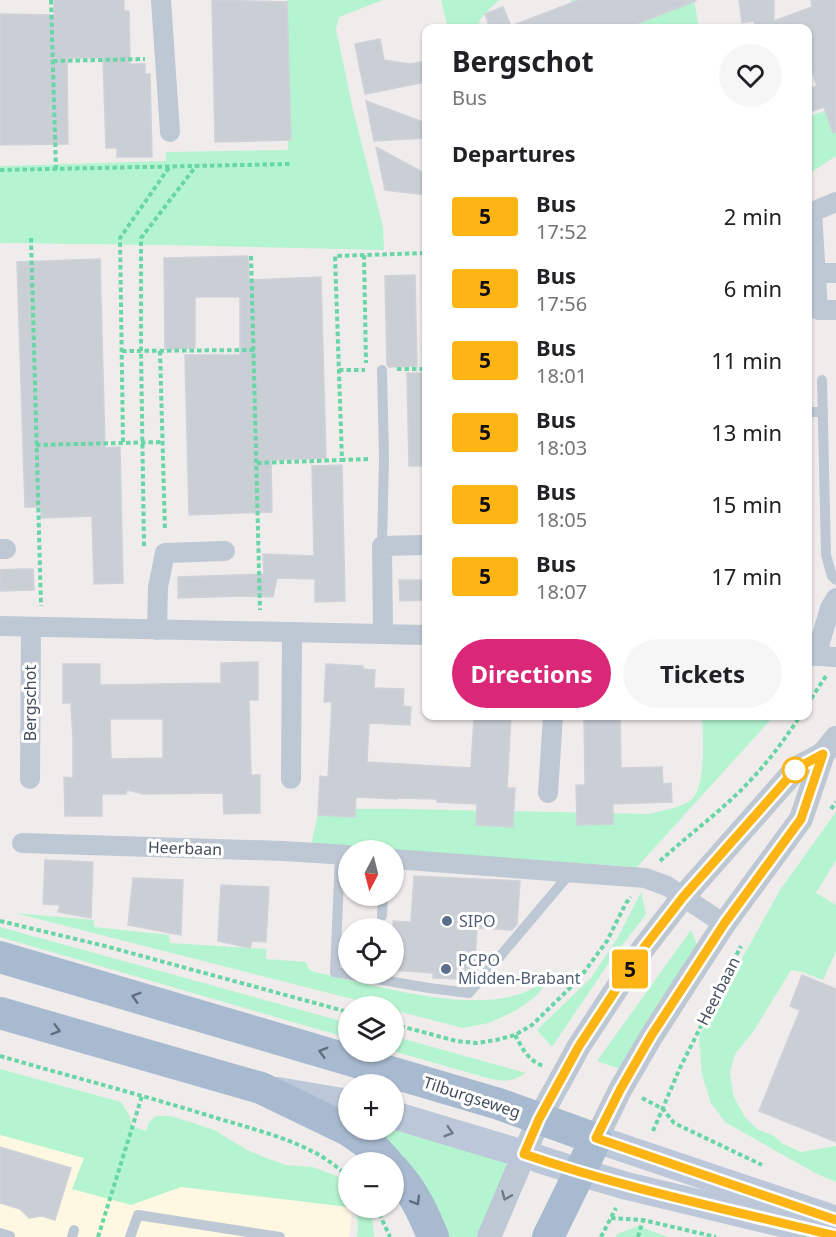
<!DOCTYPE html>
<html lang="en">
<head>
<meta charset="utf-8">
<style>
  :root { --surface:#fff; --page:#f6f6f6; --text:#202124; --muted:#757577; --accent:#db2777 }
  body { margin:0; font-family:"Noto Sans",sans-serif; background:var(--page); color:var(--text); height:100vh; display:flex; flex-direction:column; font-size:22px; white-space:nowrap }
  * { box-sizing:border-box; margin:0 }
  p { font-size:20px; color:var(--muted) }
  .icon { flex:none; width:33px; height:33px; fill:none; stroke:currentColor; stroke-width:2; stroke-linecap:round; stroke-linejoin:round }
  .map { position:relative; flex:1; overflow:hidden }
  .side { position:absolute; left:422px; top:24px; width:390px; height:696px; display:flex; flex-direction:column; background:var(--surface); border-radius:12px; box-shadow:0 2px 4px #0004 }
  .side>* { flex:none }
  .badge { padding:0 12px; border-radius:4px; font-size:21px; line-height:39px }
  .needle { width:39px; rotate:187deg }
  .buttons { position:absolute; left:338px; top:840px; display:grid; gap:12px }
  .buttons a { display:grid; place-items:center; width:66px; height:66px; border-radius:50%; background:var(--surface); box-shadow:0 2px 4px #0004; font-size:30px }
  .map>.badge { position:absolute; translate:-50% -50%; box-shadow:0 0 0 3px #fff }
  h2 { padding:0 30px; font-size:22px; line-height:54px }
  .round { display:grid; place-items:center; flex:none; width:63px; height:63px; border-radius:32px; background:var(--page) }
  .head { display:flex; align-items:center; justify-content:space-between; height:102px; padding:0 30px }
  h1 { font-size:28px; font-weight:700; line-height:45px }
  .primary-button { display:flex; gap:12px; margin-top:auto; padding:12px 30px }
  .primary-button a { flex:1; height:69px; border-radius:36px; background:var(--accent); color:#fff; font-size:24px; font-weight:700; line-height:69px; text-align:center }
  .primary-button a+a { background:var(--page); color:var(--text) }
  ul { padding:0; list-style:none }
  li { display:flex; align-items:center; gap:18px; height:72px; padding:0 30px }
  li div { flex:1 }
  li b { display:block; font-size:22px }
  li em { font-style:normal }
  li .badge { min-width:66px; font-weight:700; text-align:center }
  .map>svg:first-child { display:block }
  .commercial { fill:#fef8e2 }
  .green { fill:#b4f4d1 }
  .building { fill:#caced5; stroke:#cfd2d9; stroke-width:1.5; fill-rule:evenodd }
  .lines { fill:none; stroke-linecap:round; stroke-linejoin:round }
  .path { stroke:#68d6a6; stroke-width:4; stroke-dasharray:4.5 3; stroke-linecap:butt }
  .service { stroke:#bec8d4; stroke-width:10 }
  .minor { stroke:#bec8d4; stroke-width:20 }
  .tertiary { stroke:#bec8d4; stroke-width:24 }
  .secondary { stroke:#bcc8d9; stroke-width:28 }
  .primary { stroke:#a8bad0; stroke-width:32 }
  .oneway { stroke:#616e7f }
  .oneway2 { stroke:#6d7988 }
  .oneway3 { stroke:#6e7986 }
  .line-casing { stroke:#fff; stroke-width:14 }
  .line { stroke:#fdb515; stroke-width:9 }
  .stop-dot { fill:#fff; stroke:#fdb515; stroke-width:3 }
  .service-dot { fill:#5c6f8a; stroke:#fff; stroke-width:2 }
  .labels { text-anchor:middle; stroke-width:6; stroke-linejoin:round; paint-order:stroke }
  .street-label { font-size:16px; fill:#434e5c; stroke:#fff }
  .service-label { font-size:16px; fill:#4e5e75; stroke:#fff; text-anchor:start }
</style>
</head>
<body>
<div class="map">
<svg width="836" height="1237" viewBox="0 0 836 1237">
  <rect width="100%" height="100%" fill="#f0ecec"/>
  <path class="commercial" d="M0,1097L348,1200V1208H352L349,1237H0Z"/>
  <g class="green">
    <path d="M287,0H383L339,17L336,29L353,110L383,227L384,250L165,245L0,243V166L166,161V152L288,150Z"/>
    <path d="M441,0H499C491,9 479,15 478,28H448Z"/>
    <path d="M571,0H694L699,28H573L575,19Z"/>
    <path d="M836,107V156L807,175V117Z"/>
    <path d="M702,716H774L637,867L311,846L319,809H406L649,814C660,811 686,807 693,798C706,782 703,736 702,716Z"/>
    <path d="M836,812V860L816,893L836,905V951L823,980L802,972L791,970L753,1032L735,1054L730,1072L733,1095L744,1116L757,1129L774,1136L783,1144L801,1152L836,1146V1182L815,1173L725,1122L711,1103L702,1075L699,1036L780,890Z"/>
    <path d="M641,892L646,914L608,964L552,1047L537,1030L591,978L618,937Z"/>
    <path d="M15,913L94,920V927L169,935L170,943L266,949V959L306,962L308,968L314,972C371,984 465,1013 520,994C530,991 540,984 549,980L536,996L517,1010L489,1023L463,1028L393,1010V1006H380Z"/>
    <path d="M0,927L348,1023V1038L0,937Z"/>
    <path d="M691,930L697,945L623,1070L597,1061Z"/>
    <path d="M393,1036L526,1073C513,1081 505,1082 491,1079L393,1051Z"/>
    <path d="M0,1069L121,1102L130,1117L132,1126L146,1131L149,1122L156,1116H171L214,1130L249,1151L285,1165L312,1167L337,1176L348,1187V1207L181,1187L131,1205L72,1189L84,1158L0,1135Z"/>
    <path d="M373,1130H393L505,1161L508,1169L481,1237H447Z"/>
    <path d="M353,1208H365L372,1216L374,1237H357L358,1224L355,1208Z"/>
    <path d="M638,1226L668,1237H616L617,1234Z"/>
  </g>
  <g class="building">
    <path d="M54,0H124V11H129L130,64H145V74H150L152,157H117V148H106L103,58H67L68,144L0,145V14L54,15Z"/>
    <path d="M212,0L287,2L291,140L215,142Z"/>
    <path d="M579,0H695L696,1L626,28H490L485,14L503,7L511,26Z"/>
    <path d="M739,0H774V21L812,7L811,0H836V132L833,133L824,107L807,113V89L817,86L807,57V28H755L754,21L742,23Z"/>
    <path d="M380,39L384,60L410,64L426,61V82L365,94L355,44Z"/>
    <path d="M366,101L426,123V138L374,141Z"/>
    <path d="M376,147L426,174V195L385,190Z"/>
    <path d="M248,256L249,280L321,277L326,458L271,460L272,512L189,515L185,355H240V297H195V348L165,349L164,258Z"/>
    <path d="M100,259L105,448L120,447L123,583L94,584L92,516L41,518V507H25L17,262Z"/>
    <path d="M415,275L417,366L389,367L387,365L385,276Z"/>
    <path d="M407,373H426V466H409Z"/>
    <path d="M342,465L345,601L315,602V579L277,578L273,597L244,596L178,598V577L264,574L263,554L314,556L312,466Z"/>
    <path d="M22,569H33L34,590L0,591V570Z"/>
    <path d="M399,580H426V600L400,601Z"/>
    <path d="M258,662V700H249L250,737L251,775H260V813L224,814L223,793L144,794L127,790L126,794H102V816H65L64,777L73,778V740L71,703H63V664H100V685L221,683V663ZM110,719H163V758L111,759Z"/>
    <path d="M326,664L363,666V669L375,670L374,688L404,689L403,706L411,707L410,725L369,723L367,762L471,768L474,716H511L507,788H515L513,827L476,825L477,804L437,802V799L397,798V799L356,797L355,817L318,815L320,776L328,777L332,702H324Z"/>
    <path d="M584,716H620L621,768L662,767L663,784L671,783L672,802L613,804V824L577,825L576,785H585Z"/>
    <path d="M45,860L93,862L91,918L58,912L60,905L43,904Z"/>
    <path d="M414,876L520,881L517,924L512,930L477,928L474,975L459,974L458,979L433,978V973L393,970V921L411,922Z"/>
    <path d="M133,878L183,880L181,935L128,925Z"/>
    <path d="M221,885L269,887L266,942L252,941L250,948L218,941Z"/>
    <path d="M802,975L836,989V1142L759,1111L800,1010L790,1006Z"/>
    <path d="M0,1147L71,1168L55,1220L42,1216L29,1218L20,1209L0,1203Z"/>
  </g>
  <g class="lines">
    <g class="path">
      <path d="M51,0L56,170"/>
      <path d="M53,61L145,59"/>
      <path d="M0,170L290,164"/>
      <path d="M31,238L41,606"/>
      <path d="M364,255L366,363"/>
      <path d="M251,256L260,610"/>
      <path d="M122,351L254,350"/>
      <path d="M160,351L165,531"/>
      <path d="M397,369H426"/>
      <path d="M339,370H365"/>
      <path d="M123,442L120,238L170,166"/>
      <path d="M36,445L164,442"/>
      <path d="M368,459L342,460L335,256L426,253"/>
      <path d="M257,463L342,460"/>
      <path d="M144,546L141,351V238L196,166"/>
      <path d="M807,705L826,676"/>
      <path d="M831,809L836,802"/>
      <path d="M660,861C685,838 712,818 737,794C761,771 782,744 800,716"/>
      <path d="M0,921L105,946L348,1012"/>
      <path d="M393,1024L456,1041L477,1043L496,1040L515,1035L532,1025L579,979L607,941L626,903L631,897"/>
      <path d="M515,1035C522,1048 529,1062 544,1066"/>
      <path d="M0,1056C69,1076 138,1094 207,1115C253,1130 313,1141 348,1177"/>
      <path d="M642,1098L663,1109L674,1123L762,1165"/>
      <path d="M653,1131L679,1070L741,946"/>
      <path d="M374,1208L380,1215L390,1237"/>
      <path d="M611,1218L643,1220L716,1237"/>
      <path d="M98,1237L142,1096"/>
      <path d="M601,1237L616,1208"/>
      <path d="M638,1237L643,1220"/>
    </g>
    <g class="service">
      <path d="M382,370L384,458L382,546"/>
      <path d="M822,380L826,555L832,576L836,580"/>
      <path d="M807,412H823"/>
      <path d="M340,855L335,972L429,988L469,993L567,877L568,872"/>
      <path d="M382,916L383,896"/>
      <path d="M0,1233L10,1236"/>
      <path d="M72,1237L74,1230"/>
      <path d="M130,1237L138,1215L280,1237"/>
    </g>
    <g class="minor">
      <path d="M161,0L170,132"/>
      <path d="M836,202L812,212L818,310H836"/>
      <path d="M816,273H836"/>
      <path d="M0,549H6"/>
      <path d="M0,626L426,635"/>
      <path d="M157,630L158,587L165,553L225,551"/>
      <path d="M383,634L382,546L426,545"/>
      <path d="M807,655L836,657"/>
      <path d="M816,656L830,608L836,598"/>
      <path d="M30,779L31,627"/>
      <path d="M291,779L292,632"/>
      <path d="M548,793L553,716"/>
      <path d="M22,843L283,851L348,855"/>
      <path d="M393,859L645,878L667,886L724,924"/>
    </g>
    <g class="tertiary">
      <path d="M596,1139L620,1090L651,1037L685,984L724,924L801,819L823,754L836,738"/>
      <path d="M489,1237L539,1119L579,1046L642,950L683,897L797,768L823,754"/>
    </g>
    <g class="secondary">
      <path d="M278,1091L348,1103"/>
      <path d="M393,1115L524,1154L579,1172L627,1186L836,1236"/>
      <path d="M596,1139L828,1217"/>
    </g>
    <g class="primary">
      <path d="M0,957L499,1104L596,1139L548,1237"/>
      <path d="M0,1013L261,1088L348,1130L375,1149L387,1162"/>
      <path d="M393,1169C412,1189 423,1212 433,1237"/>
    </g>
  </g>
  <defs><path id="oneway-chevron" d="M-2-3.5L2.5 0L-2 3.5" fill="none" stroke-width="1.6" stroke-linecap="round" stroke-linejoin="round" transform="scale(1.5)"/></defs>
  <g class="oneway">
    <use href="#oneway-chevron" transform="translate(136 997) rotate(-164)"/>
    <use href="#oneway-chevron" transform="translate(56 1030) rotate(16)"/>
    <use href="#oneway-chevron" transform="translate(323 1052) rotate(-164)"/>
    <use href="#oneway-chevron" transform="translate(416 1201) rotate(59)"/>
  </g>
  <use class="oneway2" href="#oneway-chevron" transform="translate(449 1132) rotate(17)"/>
  <use class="oneway3" href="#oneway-chevron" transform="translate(506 1196) rotate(113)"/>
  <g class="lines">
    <g class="line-casing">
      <path id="line" d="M836,1220L596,1138L620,1090L651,1036L685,984L724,924L801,819L823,754L797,768L683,897L642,950L579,1046L539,1119L524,1154C626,1189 731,1210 836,1236"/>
    </g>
    <use href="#line" class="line"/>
  </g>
  <circle class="stop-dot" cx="795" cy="770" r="12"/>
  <g class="service-dot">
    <circle cx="447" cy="921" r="6"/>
    <circle cx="446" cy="969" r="6"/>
  </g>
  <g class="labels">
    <g class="street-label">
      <text transform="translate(30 703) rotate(-90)" y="6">Bergschot</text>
      <text transform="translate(185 848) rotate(2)" y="6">Heerbaan</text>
      <text transform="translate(718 991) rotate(-63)" y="6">Heerbaan</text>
      <text transform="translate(472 1097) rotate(18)" y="6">Tilburgseweg</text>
    </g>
    <g class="service-label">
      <text x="459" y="927">SIPO</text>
      <text x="458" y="966">PCPO<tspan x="458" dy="18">Midden-Brabant</tspan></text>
    </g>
  </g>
</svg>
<div class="buttons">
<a><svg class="needle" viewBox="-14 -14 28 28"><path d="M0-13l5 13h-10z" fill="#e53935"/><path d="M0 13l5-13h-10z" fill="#757577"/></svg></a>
<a><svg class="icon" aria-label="locate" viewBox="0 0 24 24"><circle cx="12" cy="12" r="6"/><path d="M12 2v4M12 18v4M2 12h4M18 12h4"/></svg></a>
<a><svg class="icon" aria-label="layers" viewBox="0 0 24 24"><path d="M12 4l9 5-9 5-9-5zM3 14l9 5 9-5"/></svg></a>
<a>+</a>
<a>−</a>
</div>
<b class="badge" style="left:630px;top:969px;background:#fdb515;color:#111">5</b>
<section class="side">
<div class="head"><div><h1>Bergschot</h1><p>Bus</p></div><a class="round"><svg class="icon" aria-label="heart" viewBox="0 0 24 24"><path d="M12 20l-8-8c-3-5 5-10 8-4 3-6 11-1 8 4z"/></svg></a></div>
<h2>Departures</h2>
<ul>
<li><span class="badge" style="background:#fdb515;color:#111">5</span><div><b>Bus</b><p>17:52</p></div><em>2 min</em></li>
<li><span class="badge" style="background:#fdb515;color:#111">5</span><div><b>Bus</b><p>17:56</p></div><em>6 min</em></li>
<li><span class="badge" style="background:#fdb515;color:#111">5</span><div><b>Bus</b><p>18:01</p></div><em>11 min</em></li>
<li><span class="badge" style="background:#fdb515;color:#111">5</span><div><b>Bus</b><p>18:03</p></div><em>13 min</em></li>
<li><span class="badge" style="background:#fdb515;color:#111">5</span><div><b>Bus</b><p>18:05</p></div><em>15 min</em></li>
<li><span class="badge" style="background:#fdb515;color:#111">5</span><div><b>Bus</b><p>18:07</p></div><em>17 min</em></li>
</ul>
<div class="primary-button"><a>Directions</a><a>Tickets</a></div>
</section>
</div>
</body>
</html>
